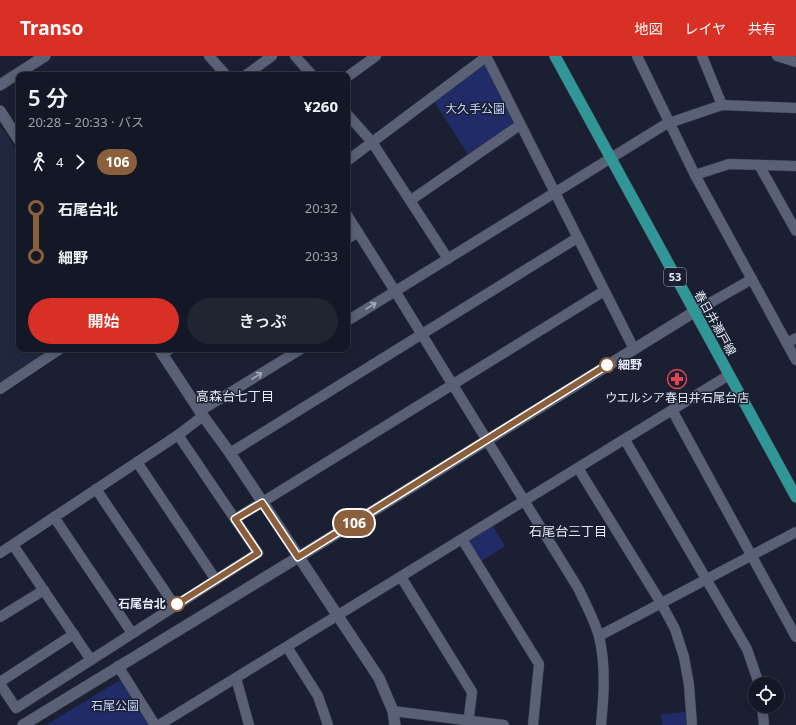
<!DOCTYPE html>
<html lang="ja">
<head>
<meta charset="utf-8">
<style>
  :root { --surface:#141826; --page:#212532; --text:#f1f3f6; --muted:#9da0a7; --line:#333743; --accent:#d93025 }
  body { margin:0; font-family:"Noto Sans","Noto Sans JP",sans-serif; background:var(--page); color:var(--text); height:100vh; display:flex; flex-direction:column; font-size:15px; white-space:nowrap }
  * { box-sizing:border-box; margin:0 }
  p { font-size:13px; color:var(--muted) }
  .icon { flex:none; width:22px; height:22px; fill:none; stroke:currentColor; stroke-width:2; stroke-linecap:round; stroke-linejoin:round }
  .map { position:relative; flex:1; overflow:hidden }
  .details { position:absolute; left:16px; top:16px; width:334px; height:280px; display:flex; flex-direction:column; background:var(--surface); border-radius:8px; box-shadow:0 2px 10px #0003,0 0 0 1px var(--line) }
  .details>* { flex:none }
  .badge { padding:0 8px; border-radius:13px; font-size:14px; line-height:26px }
  .buttons { position:absolute; left:748px; top:621px; display:grid; gap:8px }
  .buttons a { display:grid; place-items:center; width:36px; height:36px; border-radius:50%; background:var(--surface); box-shadow:0 2px 10px #0003,0 0 0 1px var(--line); font-size:20px }
  .map>.badge { position:absolute; translate:-50% -50%; box-shadow:0 0 0 2px #fff }
  .legs { display:flex; align-items:center; gap:6px; height:44px; padding:0 12px; font-size:13px }
  .legs p { margin-inline-start:auto }
  .head { display:flex; align-items:center; justify-content:space-between; height:68px; padding:0 12px }
  h1 { font-size:22px; font-weight:600; line-height:30px }
  .cta { display:flex; gap:8px; margin-top:auto; padding:8px 12px }
  .cta a { flex:1; height:46px; border-radius:24px; background:var(--accent); color:#fff; font-size:16px; font-weight:600; line-height:46px; text-align:center }
  .cta a+a { background:var(--page); color:var(--text) }
  ul { padding:0 12px; list-style:none }
  li { display:flex; align-items:center; gap:14px; height:48px; font-size:15px }
  li i { display:grid; place-items:center; width:6px; height:100%; margin:0 5px; background:currentColor }
  li i::after { content:''; width:10px; height:10px; margin:-5px; border:3px solid; border-radius:50%; background:var(--surface) }
  li p { margin-inline-start:auto }
  li:first-child i { background:linear-gradient(#0000 50%,currentColor 0) }
  li:last-child i { background:linear-gradient(currentColor 50%,#0000 0) }
  header { display:flex; align-items:center; gap:24px; box-sizing:border-box; height:56px; padding:0 20px; background:var(--accent); color:#fff }
  header strong { font-size:19px }
  nav { display:flex; gap:22px; margin-inline-start:auto; font-size:14px }
  .map>svg:first-child { display:block }
  .built { fill:#20273f }
  .green { fill:#202b67 }
  .lines { fill:none; stroke-linecap:round; stroke-linejoin:round }
  .minor-casing { stroke:#373a4a; stroke-width:11 }
  .tertiary-casing { stroke:#373a4a; stroke-width:12 }
  .primary-casing { stroke:#373a4a; stroke-width:12 }
  .minor { stroke:#5a6176; stroke-width:10 }
  .tertiary { stroke:#5a6176; stroke-width:11 }
  .primary { stroke:#319696; stroke-width:11 }
  .oneway { stroke:#a6acbc }
  .line-1-casing { stroke:#fff; stroke-width:9 }
  .line-1 { stroke:#8b5e3c; stroke-width:6 }
  .stop-1-dot { fill:#fff; stroke:#8b5e3c; stroke-width:2 }
  .labels { text-anchor:middle; stroke-width:3; stroke-linejoin:round; paint-order:stroke }
  .shield { fill:#1a2032; stroke:#a8adbb; stroke-width:1 }
  .shield-label { font-size:11px; font-weight:bold; fill:#e5eaf6 }
  .park-label { font-size:12px; fill:#c5d3fd; stroke:#1a2032 }
  .street-label { font-size:12px; fill:#e5eaf6; stroke:#1a2032 }
  .stop-label { font-size:12px; font-weight:bold; fill:#e5eaf6; stroke:#1a2032; text-anchor:start }
  .poi-label { font-size:12px; fill:#e5eaf6; stroke:#1a2032 }
  .neighbourhood-label { font-size:13px; fill:#e5eaf6; stroke:#1a2032 }
</style>
</head>
<body>
<header>
<strong>Transo</strong>
<nav><a>地図</a><a>レイヤ</a><a>共有</a></nav>
</header>
<div class="map">
<svg width="796" height="669" viewBox="0 0 796 669">
  <rect width="100%" height="100%" fill="#1a2032"/>
  <path class="built" d="M0,70L19,98V293H52L0,328Z"/>
  <g class="green">
    <path d="M482,8L486,9L514,65V69L469,100L434,45Z"/>
    <path d="M492,469L505,490L480,506L468,487L469,483Z"/>
    <path d="M122,623L150,669H46Z"/>
    <path d="M687,656L688,669H662L661,658Z"/>
  </g>
  <g class="lines">
    <g class="minor-casing">
      <g id="minor">
        <path d="M209,0L226,19"/>
        <path d="M295,0L312,19"/>
        <path d="M486,0L634,293"/>
        <path d="M637,0L695,119L796,304"/>
        <path d="M702,0L722,49"/>
        <path d="M777,0L796,6"/>
        <path d="M246,19L272,0"/>
        <path d="M347,21L376,0"/>
        <path d="M347,58L372,86L448,203"/>
        <path d="M347,105L486,1"/>
        <path d="M759,109L796,175"/>
        <path d="M695,119L729,108L796,110"/>
        <path d="M411,144L520,69"/>
        <path d="M347,159L395,235L578,532C586,548 594,564 599,580C606,610 604,639 601,669"/>
        <path d="M347,183L358,176"/>
        <path d="M694,256L752,223"/>
        <path d="M347,265L666,68L722,49L796,52"/>
        <path d="M787,287L796,282"/>
        <path d="M162,298L170,293"/>
        <path d="M0,333L60,293"/>
        <path d="M672,354L796,581"/>
        <path d="M200,355L301,293"/>
        <path d="M178,379L203,360"/>
        <path d="M625,384L747,593L759,628"/>
        <path d="M230,397L577,182"/>
        <path d="M137,406L216,524"/>
        <path d="M578,412L661,547L675,573L684,601L689,629L692,669"/>
        <path d="M96,433L175,550"/>
        <path d="M54,461L132,577"/>
        <path d="M235,463L604,235"/>
        <path d="M462,483L539,608L533,669"/>
        <path d="M13,489L91,604"/>
        <path d="M0,497L178,379L258,497L16,652L0,628"/>
        <path d="M401,521L472,636L468,669"/>
        <path d="M0,561L44,534"/>
        <path d="M599,580L796,476"/>
        <path d="M287,591L318,640L328,669"/>
        <path d="M118,610L155,669"/>
        <path d="M236,622L249,669"/>
        <path d="M0,626L74,578"/>
        <path d="M762,650L764,669"/>
        <path d="M393,655L504,669"/>
        <path d="M159,669L729,319"/>
      </g>
    </g>
    <g class="tertiary-casing">
      <g id="tertiary">
        <path d="M0,29L45,0"/>
        <path d="M0,55L19,84"/>
        <path d="M159,293L203,360L230,397L379,622L393,655L395,669"/>
        <path d="M23,669L310,494L694,256"/>
      </g>
    </g>
    <g class="primary-casing">
      <path id="primary" d="M555,0L796,441"/>
    </g>
    <use href="#minor" class="minor"/>
    <use href="#tertiary" class="tertiary"/>
    <use href="#primary" class="primary"/>
  </g>
  <defs><path id="oneway-shaft" d="M-6 0H5M1.5-3L5.5 0L1.5 3" fill="none" stroke-width="1.6" stroke-linecap="round" stroke-linejoin="round"/></defs>
  <g class="oneway">
    <use href="#oneway-shaft" transform="translate(371 250) rotate(-32)"/>
    <use href="#oneway-shaft" transform="translate(257 320) rotate(-32)"/>
  </g>
  <g class="lines">
    <g class="line-1-casing">
      <path id="line-1" d="M177,548L258,497L235,463L262,447L298,501L607,309"/>
    </g>
    <use href="#line-1" class="line-1"/>
  </g>
  <defs>
    <g id="pharmacy-ring" transform="scale(1)"><circle r="9.5" fill="#1a2032" stroke="#e0444e" stroke-width="1.5"/><path d="M-2-6h4v4h4v4h-4v4h-4v-4h-4v-4h4Z" fill="#e0444e"/></g>
  </defs>
  <g fill-rule="evenodd">
    <use href="#pharmacy-ring" x="677" y="323"/>
  </g>
  <g class="stop-1-dot">
    <circle cx="607" cy="309" r="7"/>
    <circle cx="177" cy="548" r="7"/>
  </g>
  <g class="labels">
    <rect class="shield" x="664" y="212" width="22" height="18" rx="3"/>
    <g class="shield-label">
      <text x="675" y="225">53</text>
    </g>
    <g class="park-label">
      <text x="475" y="57">大久手公園</text>
      <text x="115" y="654">石尾公園</text>
    </g>
    <g class="street-label">
      <text transform="translate(715 267) rotate(61)" y="4">春日井瀬戸線</text>
    </g>
    <g class="stop-label">
      <text x="618" y="313">細野</text>
      <text x="166" y="552" text-anchor="end">石尾台北</text>
    </g>
    <g class="poi-label">
      <text x="677" y="346">ウエルシア春日井石尾台店</text>
    </g>
    <g class="neighbourhood-label">
      <text x="235" y="345">高森台七丁目</text>
      <text x="568" y="480">石尾台三丁目</text>
    </g>
  </g>
</svg>
<div class="buttons">
<a><svg class="icon" aria-label="locate" viewBox="0 0 24 24"><circle cx="12" cy="12" r="6"/><path d="M12 2v4M12 18v4M2 12h4M18 12h4"/></svg></a>
</div>
<b class="badge" style="left:354px;top:467px;background:#8b5e3c;color:#fff">106</b>
<section class="details">
<div class="head"><div><h1>5 分</h1><p>20:28 – 20:33 · バス</p></div><b>¥260</b></div>
<div class="legs"><svg class="icon" aria-label="walk" viewBox="0 0 24 24"><circle cx="13" cy="4" r="2"/><path d="M13 8l-2 6 4 7M11 14l-3 7M7 12l3-4h3l4 4"/></svg>4<svg class="icon" aria-label="forward" viewBox="0 0 24 24"><path d="M9 5l7 7-7 7"/></svg><b class="badge" style="background:#8b5e3c;color:#fff">106</b></div>
<ul>
<li><i style="color:#8b5e3c"></i><b>石尾台北</b><p>20:32</p></li>
<li><i style="color:#8b5e3c"></i><b>細野</b><p>20:33</p></li>
</ul>
<div class="cta"><a>開始</a><a>きっぷ</a></div>
</section>
</div>
</body>
</html>
